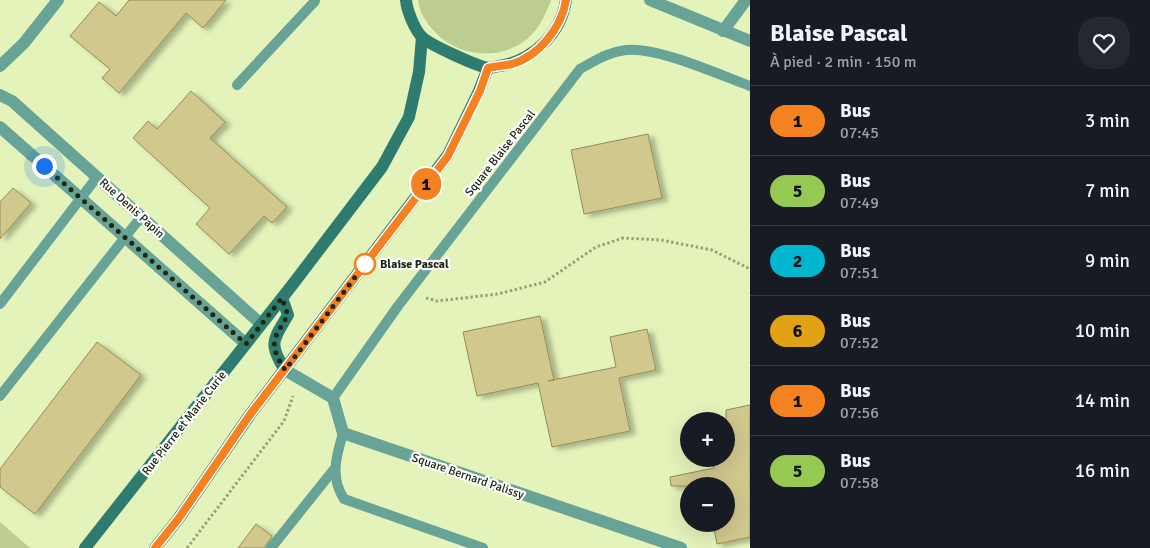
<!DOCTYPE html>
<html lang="fr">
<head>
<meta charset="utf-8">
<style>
  :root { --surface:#171b24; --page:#242831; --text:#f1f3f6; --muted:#9ea1a6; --line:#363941 }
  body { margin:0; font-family:Signika,sans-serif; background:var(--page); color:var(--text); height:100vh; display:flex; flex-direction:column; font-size:19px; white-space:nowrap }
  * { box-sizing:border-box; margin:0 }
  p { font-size:16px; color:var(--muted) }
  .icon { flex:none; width:28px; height:28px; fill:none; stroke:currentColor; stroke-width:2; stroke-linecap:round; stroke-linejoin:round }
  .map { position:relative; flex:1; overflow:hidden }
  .side { display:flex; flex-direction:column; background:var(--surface); width:400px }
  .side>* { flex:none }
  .badge { padding:0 10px; border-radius:16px; font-size:18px; line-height:32px }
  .tools { position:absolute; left:680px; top:412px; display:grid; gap:10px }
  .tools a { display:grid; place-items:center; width:55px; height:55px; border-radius:50%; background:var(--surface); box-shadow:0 5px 20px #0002; font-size:25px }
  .you { position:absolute; width:25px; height:25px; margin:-12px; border:4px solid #fff; border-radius:50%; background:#1a73e8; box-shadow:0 0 0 8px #1a73e833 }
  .map>.badge { position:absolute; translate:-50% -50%; box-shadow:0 0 0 2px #fff }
  .round { display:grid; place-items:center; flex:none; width:52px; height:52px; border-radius:20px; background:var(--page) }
  .overview { display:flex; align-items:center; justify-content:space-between; height:85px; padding:0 20px }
  h1 { font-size:24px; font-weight:800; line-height:38px }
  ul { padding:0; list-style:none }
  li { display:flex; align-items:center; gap:15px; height:70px; padding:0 20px; border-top:1px solid var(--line) }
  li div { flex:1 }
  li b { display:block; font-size:19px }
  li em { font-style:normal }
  li .badge { min-width:55px; font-weight:700; text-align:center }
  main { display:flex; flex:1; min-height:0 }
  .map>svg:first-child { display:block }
  .green { fill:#bdcd91 }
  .building { fill:#d1c88e; stroke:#948b54; filter:url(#shadow) }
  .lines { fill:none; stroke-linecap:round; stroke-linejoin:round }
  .path { stroke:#97a377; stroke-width:3; stroke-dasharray:2.5 2.5; stroke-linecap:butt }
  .lane { stroke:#67a397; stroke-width:10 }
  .street { stroke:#67a397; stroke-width:12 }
  .secondary { stroke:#2e7c6f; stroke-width:12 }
  .line-casing { stroke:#fff; stroke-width:11 }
  .line { stroke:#f58220; stroke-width:8 }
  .walk { stroke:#202610; stroke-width:5; stroke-dasharray:0 9 }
  .stop-dot { fill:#fff; stroke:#f58220; stroke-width:2.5 }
  .labels { text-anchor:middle; stroke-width:4.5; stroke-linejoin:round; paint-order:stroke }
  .street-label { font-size:12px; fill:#202610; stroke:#fff }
  .stop-label { font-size:12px; font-weight:bold; fill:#202610; stroke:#fff; text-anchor:start }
</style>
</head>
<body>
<main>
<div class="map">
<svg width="750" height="548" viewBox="0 0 750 548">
  <defs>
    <filter id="shadow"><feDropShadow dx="5.5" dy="3" stdDeviation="2.5" flood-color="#0004"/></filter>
  </defs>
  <rect width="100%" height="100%" fill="#e4f3ba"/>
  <g class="green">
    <path d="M418,0H551C546,14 539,29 527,39C500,61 459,57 436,33C427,24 419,12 418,0Z"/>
    <path d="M0,522L30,548H0Z"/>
  </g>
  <g class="building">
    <path d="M129,0H226L203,28L186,13L119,93L102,78L110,69L70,36L99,2L116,16Z"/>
    <path d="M191,91L225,122L210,138L287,207L272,223L264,216L229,254L196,224L210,208L133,138L148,121L157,129Z"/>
    <path d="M648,134L662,198L584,214L571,150Z"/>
    <path d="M13,188L31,203L0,239V202Z"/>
    <path d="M540,316L554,380L548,381L616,367L610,337L647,329L656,370L619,378L630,431L552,447L538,383L477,396L463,332Z"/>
    <path d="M97,342L141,375L35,514L0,487V469Z"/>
    <path d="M750,405V537L717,544L713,524H726V486H671L670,477L714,468L712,459H726V410Z"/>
    <path d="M256,524L272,536L264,548H238Z"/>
  </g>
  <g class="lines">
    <g class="path">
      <path d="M426,298L437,301L498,294L545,282L596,247L623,238L661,240L712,250L750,269"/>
      <path d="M187,548L284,421L293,396"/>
    </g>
    <g class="lane">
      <path d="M237,85L315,1L314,0"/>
      <path d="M0,304L97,177"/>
      <path d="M0,396L141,217"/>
      <path d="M333,398L398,306L580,69C595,61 608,52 626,50C659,47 717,74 750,86"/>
      <path d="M343,433C336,457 330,477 344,499L483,548"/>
      <path d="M271,548L335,468"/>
    </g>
    <g class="street">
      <path d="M650,0L750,41"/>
      <path d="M723,31L746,0"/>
      <path d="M0,66L24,43L58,0"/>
      <path d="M0,95L12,101L261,324"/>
      <path d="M0,127L246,344"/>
      <path d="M285,370L333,398L343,433L681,548"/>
    </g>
    <g class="secondary">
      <path d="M406,0C407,11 415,31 423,38C431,45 478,67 489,68C492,68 497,66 500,66C533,60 561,34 566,0"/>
      <path d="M282,298L288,315C273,340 268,343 285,370"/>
      <path d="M85,548L293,284L382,167L409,117L419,72L422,37"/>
      <path d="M155,548L179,518L249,416L448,155L479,91L488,68"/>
    </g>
  </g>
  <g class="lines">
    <g class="line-casing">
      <path id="line" d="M155,548L179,518L249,416L448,156L480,91L488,68C496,66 504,66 512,64C539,56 562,27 566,0"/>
    </g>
    <use href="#line" class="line"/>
    <path class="walk" d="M44,166L246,344L282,298L288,315C273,340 268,343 285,370L365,264"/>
  </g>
  <circle class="stop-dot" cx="365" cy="264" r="10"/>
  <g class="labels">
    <g class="street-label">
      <text transform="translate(500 153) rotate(-52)" y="4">Square Blaise Pascal</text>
      <text transform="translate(132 208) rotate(42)" y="4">Rue Denis Papin</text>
      <text transform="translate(184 423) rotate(-52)" y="4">Rue Pierre et Marie Curie</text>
      <text transform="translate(468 476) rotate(19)" y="4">Square Bernard Palissy</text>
    </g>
    <g class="stop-label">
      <text x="380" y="268">Blaise Pascal</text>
    </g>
  </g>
</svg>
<div class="tools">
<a>+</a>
<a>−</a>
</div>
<div class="you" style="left:44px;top:166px"></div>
<b class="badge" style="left:426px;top:184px;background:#f58220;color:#111">1</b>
</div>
<section class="side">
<div class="overview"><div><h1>Blaise Pascal</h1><p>À pied · 2 min · 150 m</p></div><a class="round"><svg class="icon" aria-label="heart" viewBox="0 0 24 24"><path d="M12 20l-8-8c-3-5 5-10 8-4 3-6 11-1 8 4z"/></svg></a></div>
<ul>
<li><span class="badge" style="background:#f58220;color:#111">1</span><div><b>Bus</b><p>07:45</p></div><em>3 min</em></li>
<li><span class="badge" style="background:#96c952;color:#111">5</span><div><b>Bus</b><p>07:49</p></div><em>7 min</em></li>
<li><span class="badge" style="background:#01b7cf;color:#111">2</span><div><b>Bus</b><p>07:51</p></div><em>9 min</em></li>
<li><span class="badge" style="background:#e1a215;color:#111">6</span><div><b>Bus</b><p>07:52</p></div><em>10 min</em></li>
<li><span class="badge" style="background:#f58220;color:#111">1</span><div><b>Bus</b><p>07:56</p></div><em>14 min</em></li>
<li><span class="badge" style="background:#96c952;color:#111">5</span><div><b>Bus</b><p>07:58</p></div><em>16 min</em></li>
</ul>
</section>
</main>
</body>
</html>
